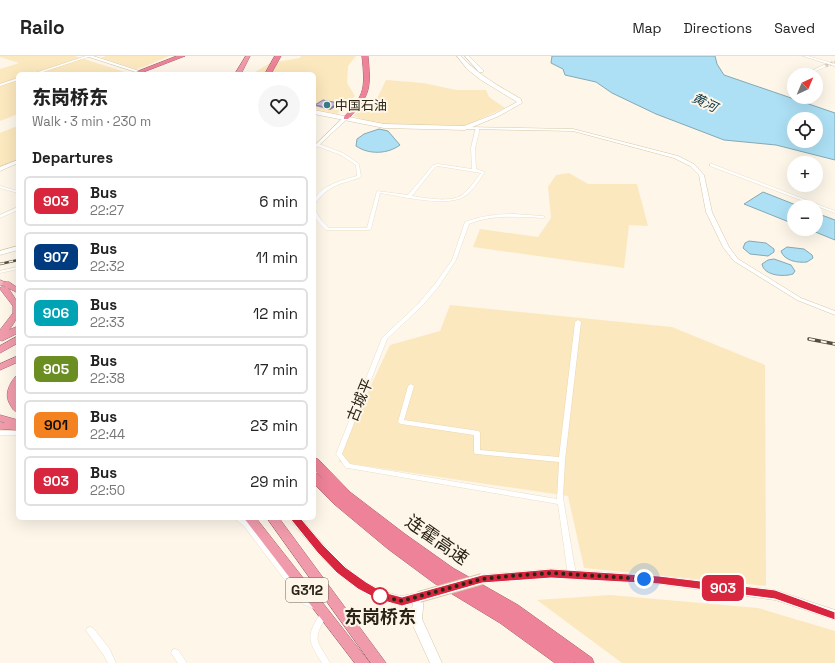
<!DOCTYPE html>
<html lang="en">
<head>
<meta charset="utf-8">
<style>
  :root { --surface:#fff; --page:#f6f6f6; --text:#222; --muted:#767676; --line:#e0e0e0 }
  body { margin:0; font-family:"Space Grotesk","Noto Sans SC",sans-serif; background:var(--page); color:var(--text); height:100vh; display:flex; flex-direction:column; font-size:15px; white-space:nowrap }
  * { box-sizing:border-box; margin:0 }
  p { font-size:13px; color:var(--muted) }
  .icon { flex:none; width:22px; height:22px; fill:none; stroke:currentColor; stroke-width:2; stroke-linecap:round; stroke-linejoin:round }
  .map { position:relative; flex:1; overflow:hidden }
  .panel { position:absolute; left:16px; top:16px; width:300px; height:448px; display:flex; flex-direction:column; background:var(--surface); border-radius:6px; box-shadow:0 4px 16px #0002 }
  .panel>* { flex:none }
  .badge { padding:0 8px; border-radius:6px; font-size:14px; line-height:26px }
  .needle { width:26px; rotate:44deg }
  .tools { position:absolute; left:787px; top:12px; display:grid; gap:8px }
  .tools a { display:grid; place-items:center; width:36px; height:36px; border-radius:50%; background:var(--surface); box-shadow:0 4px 16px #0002; font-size:20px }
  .you { position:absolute; width:20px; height:20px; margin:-10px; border:3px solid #fff; border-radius:50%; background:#1a73e8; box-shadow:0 0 0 6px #1a73e833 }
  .map>.badge { position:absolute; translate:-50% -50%; box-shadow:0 0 0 2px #fff }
  h2 { padding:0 16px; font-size:15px; line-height:36px }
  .round { display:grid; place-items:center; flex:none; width:42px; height:42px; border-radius:21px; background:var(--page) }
  .headline { display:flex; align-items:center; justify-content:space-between; height:68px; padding:0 16px }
  h1 { font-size:19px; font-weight:800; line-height:30px }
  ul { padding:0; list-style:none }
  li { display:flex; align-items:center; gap:12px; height:50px; margin:0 8px 6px; padding:0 8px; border:2px solid var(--line); border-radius:6px }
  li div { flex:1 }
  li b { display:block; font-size:15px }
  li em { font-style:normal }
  li .badge { min-width:44px; font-weight:700; text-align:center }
  header { display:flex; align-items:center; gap:24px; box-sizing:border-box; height:56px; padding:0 20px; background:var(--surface); border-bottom:1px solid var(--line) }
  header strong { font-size:19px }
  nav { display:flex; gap:22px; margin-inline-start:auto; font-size:14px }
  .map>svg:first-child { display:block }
  .built { fill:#fce8be }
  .water { fill:#ade0f5; stroke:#86a8b3; fill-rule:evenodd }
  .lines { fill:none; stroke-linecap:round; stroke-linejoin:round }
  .minor-tunnel { stroke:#d3ccbf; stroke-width:3.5; stroke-dasharray:3.5 1.5; stroke-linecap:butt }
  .minor-casing { stroke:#d7c7a6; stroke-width:0.5 }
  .tertiary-casing { stroke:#d7c7a6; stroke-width:1 }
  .secondary-casing { stroke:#d7c7a6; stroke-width:1 }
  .primary-casing { stroke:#a9616b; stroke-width:1 }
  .trunk-casing { stroke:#a9616b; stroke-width:1 }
  .motorway-casing { stroke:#a9616b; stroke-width:1 }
  .minor { fill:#fff; fill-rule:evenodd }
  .tertiary { fill:#fff; fill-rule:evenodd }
  .secondary { fill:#fff; fill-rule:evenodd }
  .primary { fill:#f4b4c1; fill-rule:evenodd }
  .trunk { fill:#f09bac; fill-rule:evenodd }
  .motorway { fill:#ed8298; fill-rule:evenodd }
  .rail-far1-casing { stroke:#544e41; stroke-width:2.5 }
  .rail-casing { stroke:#544e41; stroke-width:3.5 }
  .rail-far1 { stroke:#fdf6e9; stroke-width:1.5; stroke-dasharray:4.5; stroke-linecap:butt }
  .rail { stroke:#fdf6e9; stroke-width:2; stroke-dasharray:6; stroke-linecap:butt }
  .secondary-bridge-casing { stroke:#d7c7a6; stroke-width:12; stroke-linecap:butt }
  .secondary-bridge { stroke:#fff; stroke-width:10 }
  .wall { fill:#a39dba }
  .shaded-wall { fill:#857f97 }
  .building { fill:#beb6d8; stroke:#857f97 }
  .line { fill:#d7263d; stroke:#fff }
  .walk { stroke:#2b2518; stroke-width:4; stroke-dasharray:0 7.2 }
  .poi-dot { fill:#387c8b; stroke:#fdf6e9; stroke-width:1.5 }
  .stop-dot { fill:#fff; stroke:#d7263d; stroke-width:2 }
  .labels { text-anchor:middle; stroke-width:4; stroke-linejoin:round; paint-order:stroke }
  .far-water-label { font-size:13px; font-style:italic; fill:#0a3544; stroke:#fdf6e9 }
  .far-poi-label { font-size:13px; fill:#2b2518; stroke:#fdf6e9; text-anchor:start }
  .shield { fill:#fdf6e9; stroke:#6a6457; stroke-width:1 }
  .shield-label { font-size:14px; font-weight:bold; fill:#2b2518 }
  .street-label { font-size:15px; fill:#2b2518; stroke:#fdf6e9 }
  .near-street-label { font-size:18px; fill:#2b2518; stroke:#fdf6e9 }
  .near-stop-label { font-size:18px; font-weight:bold; fill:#2b2518; stroke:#fdf6e9 }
</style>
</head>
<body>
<header>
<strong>Railo</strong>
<nav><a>Map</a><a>Directions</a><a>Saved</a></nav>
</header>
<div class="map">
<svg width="835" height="607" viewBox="0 0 835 607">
  <rect width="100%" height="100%" fill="#fdf6e9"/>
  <g class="built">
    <path d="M0,0H75L131,18H18V58L0,65V13L19,7L0,1Z"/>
    <path d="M106,0H169L146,10L136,13L101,2Z"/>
    <path d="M301,0H356L348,10L347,27L355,40L337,58L314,53V18H252L270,7L300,2Z"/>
    <path d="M386,24L423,27L456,34H486L489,41L505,52L464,70L391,69L368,65L353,60L363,51L374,49Z"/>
    <path d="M15,71L18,72V103L0,111V77Z"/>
    <path d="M569,117L588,128H637L648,170L629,169L624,212L473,191L480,173L538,181L551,162L548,131L556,119Z"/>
    <path d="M450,249L672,271L765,309L766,530L584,512L568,440L339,406L341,393L390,289L440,275Z"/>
    <path d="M610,539L758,552L835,575V607H622L537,544Z"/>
  </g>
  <g class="water">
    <path d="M552,0H715L717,8L724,19L835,57V104L776,89L724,84L656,58L612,37L596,26L565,19L563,13L551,7ZM794,63H816V85H794Z"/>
    <path d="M379,73L388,75L400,89C388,98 369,99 356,90L357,83L364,78Z"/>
    <path d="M763,136L801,151H794V168L744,148Z"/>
    <path d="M816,157L835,164V184L808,173H816Z"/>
    <path d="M749,185L766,187L774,193V196L768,200L750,198L743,192L745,187Z"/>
    <path d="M787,191L804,193L812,199L813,202L807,206C798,207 784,205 781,195Z"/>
    <path d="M774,203L791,209L795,215L793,218C784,221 764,220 762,208L768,204Z"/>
  </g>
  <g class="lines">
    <path class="minor-tunnel" d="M825,10L835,6"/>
    <g class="minor-casing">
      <g id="minor">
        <path d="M86,0H91L37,18H32Z"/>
        <path d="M803,0H808L835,8V10Z"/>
        <path d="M824,9L827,10L816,15L813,14Z"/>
        <path d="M18,22V24L0,30V28Z"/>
        <path d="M476,71L479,72V76L475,92L476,113L485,116C479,124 474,134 465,140C449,152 400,140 380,137L371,173L369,174H326C320,168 314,164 314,155H316L321,164L329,172H367L377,135L408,139L433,109L438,108L472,113L471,92ZM438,110L481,117C475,124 470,133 462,139C451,147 426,142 412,140L435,111Z"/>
        <path d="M317,88H319L343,97L359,108L361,121C357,123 351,124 346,126C332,130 323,136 315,148H314C314,131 343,124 357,120L356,109L341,99L317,90Z"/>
        <path d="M710,108H712L835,155V157L710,110Z"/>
        <path d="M0,130L18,135V137L0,132Z"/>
        <path d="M18,151V154L0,162V159Z"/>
        <path d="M514,158L543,160L545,161L543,162C518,161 493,158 469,168L456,204L439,230L423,249L387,283L342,398L350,408L557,443L559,406L477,398H475L474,396V379L401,368L399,367L398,366L408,330L411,328L414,330L404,364L479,375L480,377V394L559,401L575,266L578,264L580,265L581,266L565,404L563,442L576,519L575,521L572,522L569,521L568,519L558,448L348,412H346L336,398L382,282L419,247L435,228L452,204L465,166C481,160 497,158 514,158Z"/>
        <path d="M18,211V213L0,217V215Z"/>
        <rect x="0" y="375" width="18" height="4"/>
        <path d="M235,462H243L248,466L309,544L319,549L320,551L319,553L316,554L303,548L244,470L236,464Z"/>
        <path d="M325,554L328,555L329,557C323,568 313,578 320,590C323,596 327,601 330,607H322C306,582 307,579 322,555Z"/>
        <path d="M90,571L93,572L109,592L116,607H108L103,598L87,576L86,574L87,572Z"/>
        <path d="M175,593L178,594L187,607H178L171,597L172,594Z"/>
      </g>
    </g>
    <g class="tertiary-casing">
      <g id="tertiary">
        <path d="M344,61L348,62L314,94V90Z"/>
        <path d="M463,71L573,73L678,100L694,108L704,119L712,156L729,191L738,203L801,242L835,255V259L797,244L734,205L723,191L706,156L699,119L690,110L674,102L573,75L465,73H463Z"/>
        <path d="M18,104V107L0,115V111Z"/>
        <path d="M18,190V194L0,199V195Z"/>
      </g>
    </g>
    <g class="secondary-casing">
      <g id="secondary">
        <path d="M86,0H93L149,18H142Z"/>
        <path d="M457,0H461C478,19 499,30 521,43L522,47L499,60L465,74L384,72L314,58V54L384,68L464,70L495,58L517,46L481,24L467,13Z"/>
        <path d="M465,0H469L483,14V16H479Z"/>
        <path d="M290,462H301C327,494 354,528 396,539C405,542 414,535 423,538L424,541L422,563L442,607H430L410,563L413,547C401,550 394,548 383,544C351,533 328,510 307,484C301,477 294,470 290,462Z"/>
        <path d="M551,513L659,520L775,534L835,554V564L775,544L659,528L551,521L482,527L478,526L477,523L478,520L482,519Z"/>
      </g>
    </g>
    <g class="primary-casing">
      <path id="primary" d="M0,224L10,228L6,230L0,229Z"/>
    </g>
    <g class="trunk-casing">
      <g id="trunk">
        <path d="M246,0H250L241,18H235Z"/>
        <path d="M3,226H9L18,232V237L8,232C21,250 23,255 9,274L18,270V277L2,285L0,284V274L13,257V250L0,233L1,231H5L2,228Z"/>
        <path d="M18,280V287L0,297V290Z"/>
        <path d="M18,300V306L0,314V308Z"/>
        <path d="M18,320L16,338L18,356C14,355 13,354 11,350C4,340 8,330 15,321Z"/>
        <path d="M0,359L18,364V374L0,373V367H5L0,365Z"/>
        <path d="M244,462H256L370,607H355Z"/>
        <path d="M267,462H279L386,607H371Z"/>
      </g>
    </g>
    <g class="motorway-casing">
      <g id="motorway">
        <path d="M177,0H185L141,17L136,16Z"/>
        <path d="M275,0H281L271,18H265Z"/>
        <path d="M362,0H368C371,32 371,39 348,63H344V61C366,38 365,31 362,0Z"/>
        <path d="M314,402L318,403L350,436L405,478L453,512L518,549L592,602L594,607H575L574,606V607H555L500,567L434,527L388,493L334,448L314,428V417L318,418L324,424L314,413Z"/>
      </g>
    </g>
    <use href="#minor" class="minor"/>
    <use href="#tertiary" class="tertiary"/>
    <use href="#secondary" class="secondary"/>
    <use href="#primary" class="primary"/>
    <use href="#trunk" class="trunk"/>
    <use href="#motorway" class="motorway"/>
    <g class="rail-far1-casing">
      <path id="rail-far1" d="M0,208L18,204"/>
    </g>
    <g class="rail-casing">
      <path id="rail" d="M809,283L835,288"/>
    </g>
    <use href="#rail-far1" class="rail-far1"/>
    <use href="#rail" class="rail"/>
    <g class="secondary-bridge-casing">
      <path id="secondary-bridge" d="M419,541L482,523"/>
    </g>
    <use href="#secondary-bridge" class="secondary-bridge"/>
  </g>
  <path class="wall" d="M338,47V49L330,54L315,50V49Z"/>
  <path class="shaded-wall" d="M338,47V49L330,54V52Z"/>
  <path class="building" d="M323,44L338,47L330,52L315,49Z"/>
  <path class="line" d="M295,458L298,459L324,490L345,511L366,526L383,536L402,541L482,519L551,513L659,520L775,534L835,556V564L775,543L659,528L551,522L482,527L402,550L377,543L358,533L337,517L317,496L292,465L290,462L292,459Z"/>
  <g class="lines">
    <path class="walk" d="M380,540L402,545L482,523L511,520L551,517L644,523"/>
  </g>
  <circle class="poi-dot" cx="327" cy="49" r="4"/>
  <circle class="stop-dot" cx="380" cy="540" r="8"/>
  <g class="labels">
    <g class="far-water-label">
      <text transform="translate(705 46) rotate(26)" y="5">黄河</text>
    </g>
    <g class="far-poi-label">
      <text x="335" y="54">中国石油</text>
    </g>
    <rect class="shield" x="286" y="522" width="42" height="24" rx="3"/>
    <g class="shield-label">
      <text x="307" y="539">G312</text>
    </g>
    <g class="street-label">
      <text transform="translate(360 344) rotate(-68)" y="5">古城平</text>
    </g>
    <g class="near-street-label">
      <text transform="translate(437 484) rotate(35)" y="6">连霍高速</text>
    </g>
    <g class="near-stop-label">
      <text x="380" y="567">东岗桥东</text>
    </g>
  </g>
</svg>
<div class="tools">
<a><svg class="needle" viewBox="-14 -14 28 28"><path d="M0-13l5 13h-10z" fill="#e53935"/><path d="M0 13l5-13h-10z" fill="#767676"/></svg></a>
<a><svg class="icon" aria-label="locate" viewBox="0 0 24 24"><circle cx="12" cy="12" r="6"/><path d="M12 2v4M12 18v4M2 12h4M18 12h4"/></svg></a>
<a>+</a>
<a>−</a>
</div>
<div class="you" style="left:644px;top:523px"></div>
<b class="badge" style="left:723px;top:532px;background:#d7263d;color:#fff">903</b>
<section class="panel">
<div class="headline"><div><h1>东岗桥东</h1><p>Walk · 3 min · 230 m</p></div><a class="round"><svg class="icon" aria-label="heart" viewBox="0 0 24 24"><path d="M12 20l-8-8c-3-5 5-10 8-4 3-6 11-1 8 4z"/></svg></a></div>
<h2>Departures</h2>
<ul>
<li><span class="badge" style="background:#d7263d;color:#fff">903</span><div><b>Bus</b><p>22:27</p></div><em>6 min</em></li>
<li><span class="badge" style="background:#003b80;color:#fff">907</span><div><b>Bus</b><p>22:32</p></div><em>11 min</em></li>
<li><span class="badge" style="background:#00a3b4;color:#fff">906</span><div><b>Bus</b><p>22:33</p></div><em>12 min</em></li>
<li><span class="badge" style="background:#6b8e23;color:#fff">905</span><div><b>Bus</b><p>22:38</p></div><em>17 min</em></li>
<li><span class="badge" style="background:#f58220;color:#111">901</span><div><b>Bus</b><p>22:44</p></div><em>23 min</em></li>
<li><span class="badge" style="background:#d7263d;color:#fff">903</span><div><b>Bus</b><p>22:50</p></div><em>29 min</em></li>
</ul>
</section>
</div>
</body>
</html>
